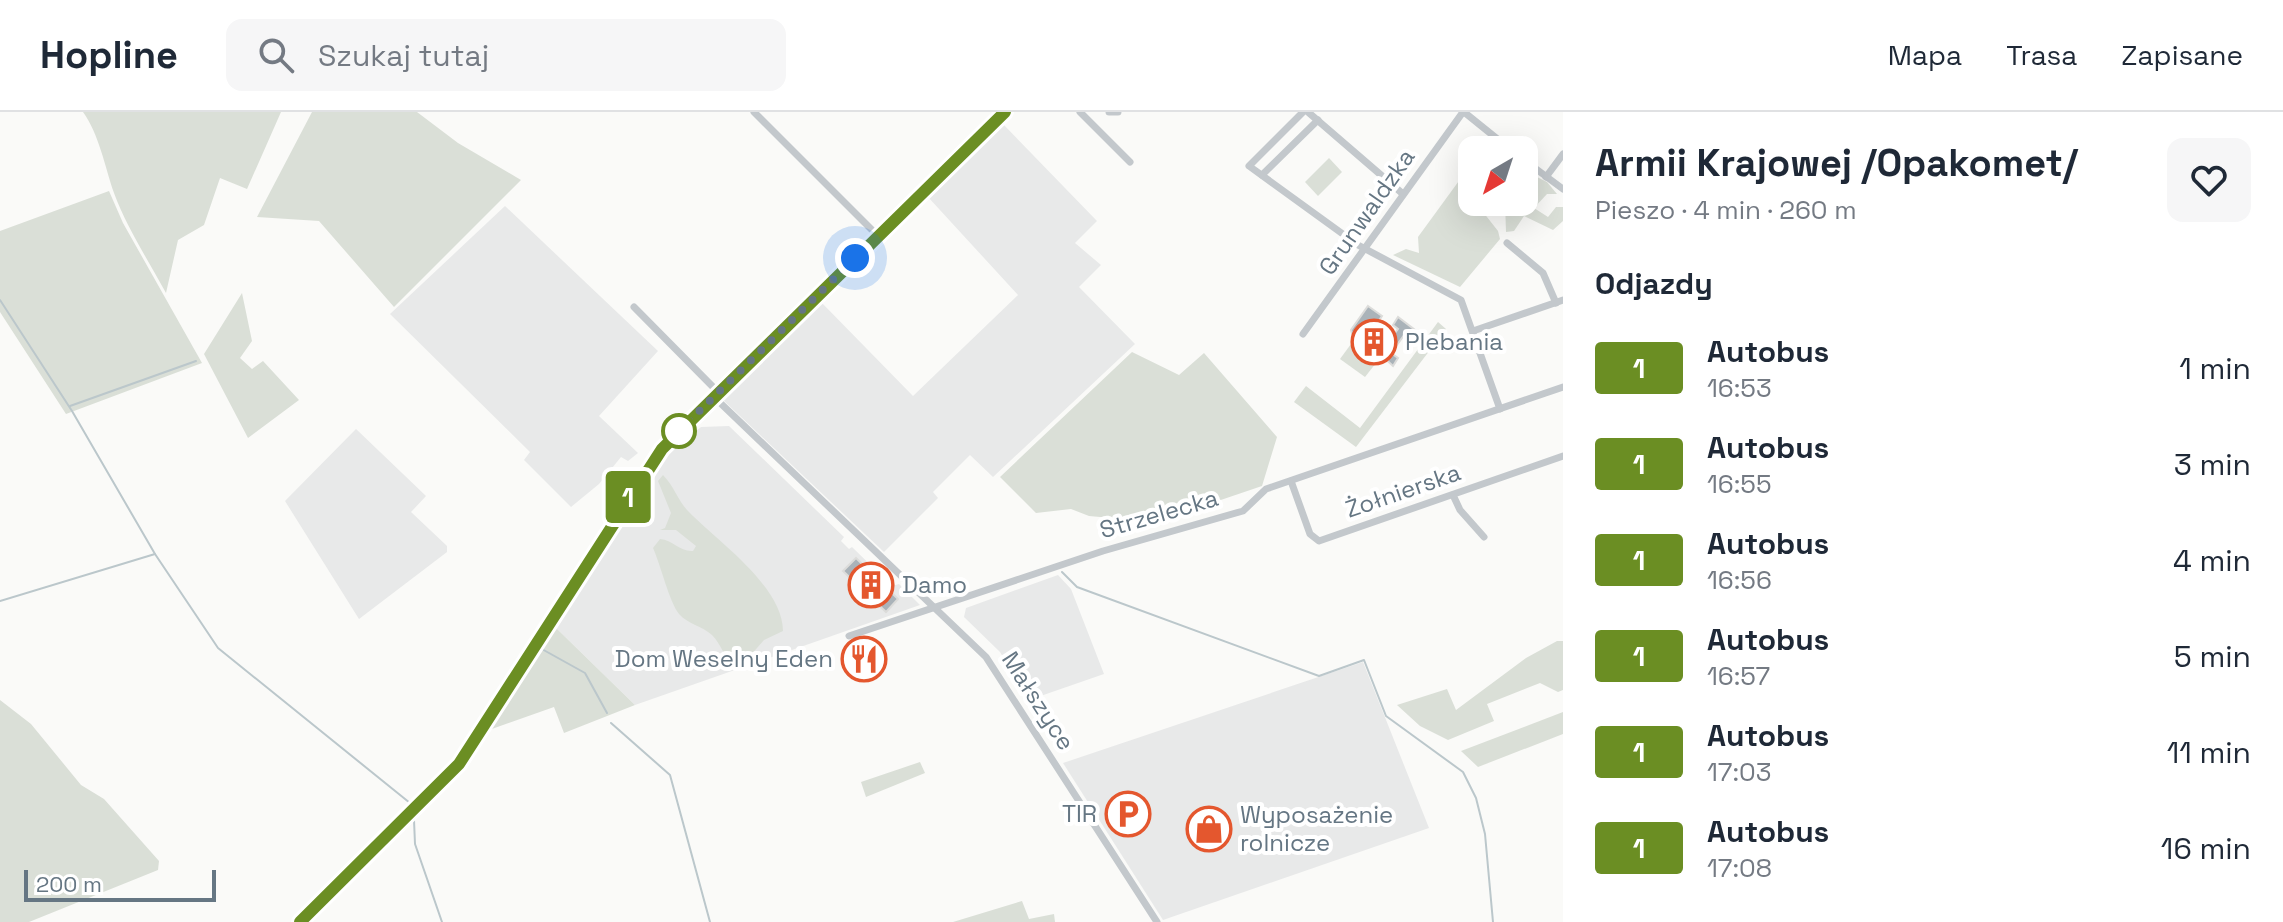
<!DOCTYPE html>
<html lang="pl">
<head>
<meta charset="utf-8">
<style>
  :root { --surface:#fff; --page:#f6f6f7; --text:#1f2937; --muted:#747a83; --line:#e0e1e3 }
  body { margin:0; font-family:"Space Grotesk",sans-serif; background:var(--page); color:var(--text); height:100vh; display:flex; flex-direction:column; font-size:30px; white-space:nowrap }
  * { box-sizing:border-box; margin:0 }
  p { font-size:26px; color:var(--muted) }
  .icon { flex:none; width:44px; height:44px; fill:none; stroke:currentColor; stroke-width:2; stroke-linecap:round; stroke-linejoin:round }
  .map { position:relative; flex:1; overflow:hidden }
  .drawer { display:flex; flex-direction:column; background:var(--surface); width:720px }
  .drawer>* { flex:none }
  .badge { padding:0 16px; border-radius:6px; font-size:28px; line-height:52px }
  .needle { width:52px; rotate:219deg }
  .tools { position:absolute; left:1458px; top:24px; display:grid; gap:16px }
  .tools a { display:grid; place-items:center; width:80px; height:80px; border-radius:16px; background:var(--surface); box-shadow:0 8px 32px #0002; font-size:40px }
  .scale { position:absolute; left:24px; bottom:20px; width:192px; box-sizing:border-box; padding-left:8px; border:4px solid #657683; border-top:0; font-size:22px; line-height:28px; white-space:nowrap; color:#657683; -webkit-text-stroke:6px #fff; paint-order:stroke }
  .you { position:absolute; width:40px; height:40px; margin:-20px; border:6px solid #fff; border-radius:50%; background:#1a73e8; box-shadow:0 0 0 12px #1a73e833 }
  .map>.badge { position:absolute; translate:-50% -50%; box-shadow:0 0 0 4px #fff }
  h2 { padding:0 32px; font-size:30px; line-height:72px }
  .round { display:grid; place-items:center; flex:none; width:84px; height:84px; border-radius:16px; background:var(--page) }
  .headline { display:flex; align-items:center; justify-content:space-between; height:136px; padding:0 32px }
  h1 { font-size:38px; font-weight:700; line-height:60px }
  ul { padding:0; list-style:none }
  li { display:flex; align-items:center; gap:24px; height:96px; padding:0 32px }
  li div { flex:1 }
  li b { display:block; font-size:30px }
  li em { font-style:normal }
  li .badge { min-width:88px; font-weight:700; text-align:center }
  header { display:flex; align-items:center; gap:48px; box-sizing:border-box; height:112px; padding:0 40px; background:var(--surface); border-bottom:2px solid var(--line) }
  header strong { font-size:38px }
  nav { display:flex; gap:44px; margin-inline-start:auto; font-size:28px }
  .search { width:560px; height:72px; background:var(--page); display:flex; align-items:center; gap:20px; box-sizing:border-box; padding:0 28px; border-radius:16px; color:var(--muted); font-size:30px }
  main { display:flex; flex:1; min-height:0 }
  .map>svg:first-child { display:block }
  .built { fill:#e8e9e9 }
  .green { fill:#dadfd7 }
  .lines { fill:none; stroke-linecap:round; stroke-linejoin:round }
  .stream { stroke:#bbc7cb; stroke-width:2 }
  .building { fill:#aab3b9; stroke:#dcdcda; stroke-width:2 }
  .minor { stroke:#c3c8cc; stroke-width:7 }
  .tertiary { stroke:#c3c8cc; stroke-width:8 }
  .line-casing { stroke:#fff; stroke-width:18 }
  .line { stroke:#6b8e23; stroke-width:12 }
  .walk { stroke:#657683; stroke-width:8; stroke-dasharray:0 14.4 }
  .stop-dot { fill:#fff; stroke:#6b8e23; stroke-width:4 }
  .labels { text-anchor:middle; stroke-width:8; stroke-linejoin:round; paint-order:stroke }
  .street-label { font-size:24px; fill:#657683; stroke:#fff }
  .poi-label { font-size:24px; fill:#657683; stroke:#fff; text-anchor:start }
</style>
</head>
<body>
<header>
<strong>Hopline</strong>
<div class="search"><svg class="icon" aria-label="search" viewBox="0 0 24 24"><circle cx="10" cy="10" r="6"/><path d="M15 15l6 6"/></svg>Szukaj tutaj</div>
<nav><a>Mapa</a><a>Trasa</a><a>Zapisane</a></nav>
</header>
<main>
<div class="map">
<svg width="1563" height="810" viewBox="0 0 1563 810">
  <rect width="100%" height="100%" fill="#fafaf8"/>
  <g class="built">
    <path d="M1003,12L1097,109L1075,131L1101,153L1079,175L1135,232L993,365L970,343L933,380L938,386L884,440L722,287L821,190L913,284L1018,183L928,85Z"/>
    <path d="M505,94L658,239L599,304L638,341L628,349L621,345L599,372L571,395L524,348L530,340L390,202Z"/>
    <path d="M729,314L844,425L841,429L849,437L852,435L892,474L899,472L920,493L635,593L553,513L657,351L701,315Z"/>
    <path d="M356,317L426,384L411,400L447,434V440L359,507L285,389Z"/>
    <path d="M1058,463L1071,477L1104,562L1029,588L1000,540L964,505L966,496Z"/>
    <path d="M1363,550L1429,716L1163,808L1063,651Z"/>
  </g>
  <g class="green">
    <path d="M83,0H281L247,77L220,66L204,113L178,128L166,181C148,148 127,116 114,81C105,55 99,22 83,0Z"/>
    <path d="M312,0H417L458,31L521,68L394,195L319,109L257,105Z"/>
    <path d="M1329,46L1342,60L1318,84L1305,70Z"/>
    <path d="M1472,51V75L1464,86H1472L1498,119L1500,127L1460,175L1393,143L1406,137L1419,141L1418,125Z"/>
    <path d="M1531,62L1547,70L1557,82H1547L1534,96L1548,105L1556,95H1563V109L1553,118L1524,104L1514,119L1506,120L1505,90H1524V79L1531,80Z"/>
    <path d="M109,79L123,111L202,251L66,302L0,200V119Z"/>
    <path d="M242,181L252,229L240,246L252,257L263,249L299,288L248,326L204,242Z"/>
    <path d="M1438,210L1446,217L1356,335L1294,290L1306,274L1360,316Z"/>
    <path d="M1351,232L1376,251L1365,265L1340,247Z"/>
    <path d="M1132,240L1179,263L1204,241L1277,325L1262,374L1156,410L1089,404L1071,397L1036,401L1000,365Z"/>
    <path d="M663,363C674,374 678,389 688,399C716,428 783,474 783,519L764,528L743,552L734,553C723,544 721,532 712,523C702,514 688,512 679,502C669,489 661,454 653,436L660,427C673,428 680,440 693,439L696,434L676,418H660L665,416L671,401L658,369Z"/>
    <path d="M553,513L635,593L564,621L554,595L489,618Z"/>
    <path d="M1557,529H1563V578L1558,580L1540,571L1487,592L1494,609L1448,628L1420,614L1397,593L1447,577L1456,598L1526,546Z"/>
    <path d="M0,588L31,612L81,673L104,687L159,749L158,758L29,810H0Z"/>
    <path d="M1563,600V622L1478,655L1461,639Z"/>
    <path d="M920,650L925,661L866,685L861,670Z"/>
    <path d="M1022,789L1029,807L1054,802L1055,810H953Z"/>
  </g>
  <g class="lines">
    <g class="stream">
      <path d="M0,188L72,299L155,442L218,536L410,691"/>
      <path d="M70,294L196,249"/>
      <path d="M1062,460L1077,475L1319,564L1364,548L1386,604L1463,660L1476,686L1485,722L1493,810"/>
      <path d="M0,489L155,442"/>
      <path d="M540,536L585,561L607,601"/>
      <path d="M611,611L670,663L710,810"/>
      <path d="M414,708L415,732L442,810"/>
    </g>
  </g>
  <g class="building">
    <path d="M1368,194L1382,204L1370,222L1386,233L1398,217L1393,213L1398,205L1415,218L1409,225L1405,222L1391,241L1398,246L1393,254L1365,228L1353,225L1351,218Z"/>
    <path d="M856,446L898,487L886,500L843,459Z"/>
    <path d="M870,536H877L881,547L851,558L846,546Z"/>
  </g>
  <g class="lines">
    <g class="minor">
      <path d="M754,0L878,124"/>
      <path d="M1080,0L1130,50"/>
      <path d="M1109,0H1118"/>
      <path d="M1303,0L1249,54L1358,133L1461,188L1500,297"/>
      <path d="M1308,0L1403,82"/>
      <path d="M1464,0L1511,38"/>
      <path d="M1524,48L1563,77"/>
      <path d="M1262,63L1318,8"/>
      <path d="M1546,65L1563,42"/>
      <path d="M1507,131L1543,161L1556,191"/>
      <path d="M634,195L718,280"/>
      <path d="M1473,219L1563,188"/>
      <path d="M1303,222L1463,0"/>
      <path d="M714,285L986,545L1157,810"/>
      <path d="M1291,369L1310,422L1319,429L1563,344"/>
      <path d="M1453,383L1460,398L1484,425"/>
      <path d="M849,524L1103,439L1243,399L1266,377L1563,275"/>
    </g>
    <path class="tertiary" d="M300,810L459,652L654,346L1005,0"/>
  </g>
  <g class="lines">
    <g class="line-casing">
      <path id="line" d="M300,810L459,652L662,337L1005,0"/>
    </g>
    <use href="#line" class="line"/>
    <path class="walk" d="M679,319L855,146"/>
  </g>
  <defs>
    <g id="building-ring" transform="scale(2.3)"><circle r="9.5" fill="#fff" stroke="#e4572e" stroke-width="1.5"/><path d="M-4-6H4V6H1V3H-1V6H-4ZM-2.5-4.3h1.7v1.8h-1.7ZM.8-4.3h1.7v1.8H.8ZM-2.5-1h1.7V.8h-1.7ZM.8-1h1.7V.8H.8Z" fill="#e4572e"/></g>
    <g id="restaurant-ring" transform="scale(2.3)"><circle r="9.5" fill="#fff" stroke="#e4572e" stroke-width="1.5"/><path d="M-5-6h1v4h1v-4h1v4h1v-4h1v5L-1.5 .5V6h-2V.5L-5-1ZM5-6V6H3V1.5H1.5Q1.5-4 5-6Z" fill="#e4572e"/></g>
    <g id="parking-ring" transform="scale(2.3)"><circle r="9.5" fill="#fff" stroke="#e4572e" stroke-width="1.5"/><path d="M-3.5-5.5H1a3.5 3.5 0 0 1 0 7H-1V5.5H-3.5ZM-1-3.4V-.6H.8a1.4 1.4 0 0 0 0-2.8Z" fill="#e4572e"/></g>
    <g id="shop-ring" transform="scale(2.3)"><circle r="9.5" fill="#fff" stroke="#e4572e" stroke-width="1.5"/><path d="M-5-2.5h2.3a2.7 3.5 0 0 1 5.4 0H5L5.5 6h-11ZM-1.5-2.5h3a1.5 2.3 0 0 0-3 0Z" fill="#e4572e"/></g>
  </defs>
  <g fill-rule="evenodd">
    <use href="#building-ring" x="1374" y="230"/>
    <use href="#building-ring" x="871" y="473"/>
    <use href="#restaurant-ring" x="864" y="547"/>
    <use href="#parking-ring" x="1128" y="702"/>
    <use href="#shop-ring" x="1209" y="717"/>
  </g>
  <circle class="stop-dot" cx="679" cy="319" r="16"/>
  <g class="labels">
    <g class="street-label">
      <text transform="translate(1367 100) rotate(-55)" y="8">Grunwaldzka</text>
      <text transform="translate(1403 379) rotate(-19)" y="8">Żołnierska</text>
      <text transform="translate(1159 402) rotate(-16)" y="8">Strzelecka</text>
      <text transform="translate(1038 589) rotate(57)" y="8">Małszyce</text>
    </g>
    <g class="poi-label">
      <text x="1405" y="238">Plebania</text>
      <text x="902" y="481">Damo</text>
      <text x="833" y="555" text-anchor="end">Dom Weselny Eden</text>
      <text x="1097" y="710" text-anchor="end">TIR</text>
      <text x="1240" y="711">Wyposażenie<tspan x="1240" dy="28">rolnicze</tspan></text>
    </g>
  </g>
</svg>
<div class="tools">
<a><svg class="needle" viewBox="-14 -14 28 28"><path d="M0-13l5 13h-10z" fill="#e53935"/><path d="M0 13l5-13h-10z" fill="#747a83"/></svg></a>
</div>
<div class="scale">200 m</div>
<div class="you" style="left:855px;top:146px"></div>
<b class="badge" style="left:628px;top:385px;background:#6b8e23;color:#fff">1</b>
</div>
<section class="drawer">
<div class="headline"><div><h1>Armii Krajowej /Opakomet/</h1><p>Pieszo · 4 min · 260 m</p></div><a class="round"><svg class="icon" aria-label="heart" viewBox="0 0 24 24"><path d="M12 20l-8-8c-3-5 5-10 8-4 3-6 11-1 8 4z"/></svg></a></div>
<h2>Odjazdy</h2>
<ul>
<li><span class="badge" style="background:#6b8e23;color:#fff">1</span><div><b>Autobus</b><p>16:53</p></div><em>1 min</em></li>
<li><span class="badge" style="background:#6b8e23;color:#fff">1</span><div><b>Autobus</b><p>16:55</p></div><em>3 min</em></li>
<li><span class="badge" style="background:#6b8e23;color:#fff">1</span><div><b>Autobus</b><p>16:56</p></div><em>4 min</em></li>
<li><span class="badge" style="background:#6b8e23;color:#fff">1</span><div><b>Autobus</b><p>16:57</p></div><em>5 min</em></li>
<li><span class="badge" style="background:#6b8e23;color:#fff">1</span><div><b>Autobus</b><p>17:03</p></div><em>11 min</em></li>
<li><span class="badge" style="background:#6b8e23;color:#fff">1</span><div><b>Autobus</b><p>17:08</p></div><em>16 min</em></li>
</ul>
</section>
</main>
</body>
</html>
